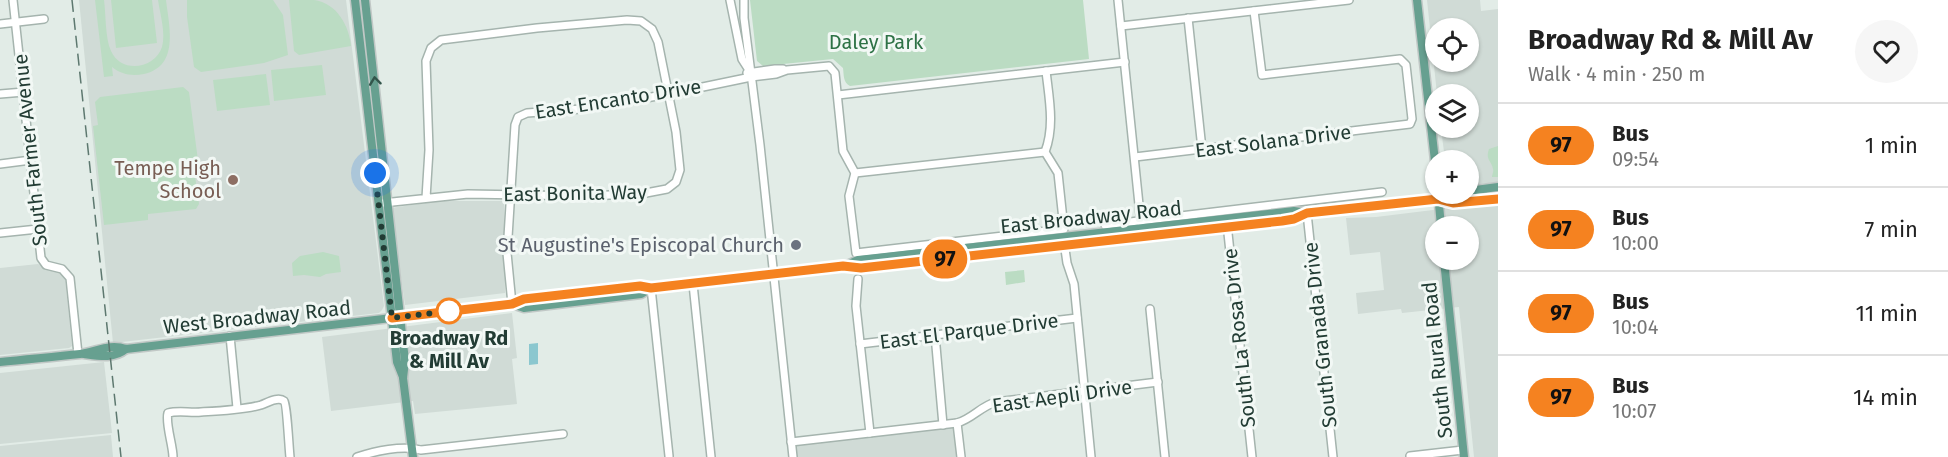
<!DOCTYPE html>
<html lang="en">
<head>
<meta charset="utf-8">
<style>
  :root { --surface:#fff; --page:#f6f6f6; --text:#222; --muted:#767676; --line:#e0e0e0 }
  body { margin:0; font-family:"Fira Sans",sans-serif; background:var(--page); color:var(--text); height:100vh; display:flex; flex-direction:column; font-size:22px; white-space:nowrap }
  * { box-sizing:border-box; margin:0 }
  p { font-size:20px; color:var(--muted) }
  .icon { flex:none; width:33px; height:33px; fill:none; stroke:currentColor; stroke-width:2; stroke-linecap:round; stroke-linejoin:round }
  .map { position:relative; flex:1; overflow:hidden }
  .drawer { display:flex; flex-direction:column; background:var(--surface); width:450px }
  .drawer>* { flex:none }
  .badge { padding:0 12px; border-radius:20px; font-size:21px; line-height:39px }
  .fabs { position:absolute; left:1425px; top:18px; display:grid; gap:12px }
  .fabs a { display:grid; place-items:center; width:54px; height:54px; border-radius:50%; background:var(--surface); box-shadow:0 2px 4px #0004; font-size:30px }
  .you { position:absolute; width:30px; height:30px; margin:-15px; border:4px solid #fff; border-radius:50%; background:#1a73e8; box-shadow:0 0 0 9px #1a73e833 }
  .map>.badge { position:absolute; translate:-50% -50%; box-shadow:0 0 0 3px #fff }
  .round { display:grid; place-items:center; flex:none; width:63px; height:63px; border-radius:32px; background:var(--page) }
  .overview { display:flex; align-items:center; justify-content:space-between; height:102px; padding:0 30px }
  h1 { font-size:28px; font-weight:700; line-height:45px }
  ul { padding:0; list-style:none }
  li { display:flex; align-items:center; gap:18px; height:84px; padding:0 30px; border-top:2px solid var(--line) }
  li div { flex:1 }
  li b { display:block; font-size:22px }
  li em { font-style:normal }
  li .badge { min-width:66px; font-weight:700; text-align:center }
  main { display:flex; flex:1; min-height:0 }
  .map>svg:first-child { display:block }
  .built { fill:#d0dbd6; fill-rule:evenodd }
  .green { fill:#bbdcc3 }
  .water { fill:#8bc7cf }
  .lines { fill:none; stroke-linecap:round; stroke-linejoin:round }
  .minor-casing { stroke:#a5b4ae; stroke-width:10 }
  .major-casing { stroke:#c1c8c6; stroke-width:11 }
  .minor { stroke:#fff; stroke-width:7 }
  .major { stroke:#67a090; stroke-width:8 }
  .rail { stroke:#5d786f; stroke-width:1.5; stroke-dasharray:12 6; stroke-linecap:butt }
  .oneway { stroke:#33554b }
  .line-casing { stroke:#fff; stroke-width:14 }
  .line { stroke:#f58220; stroke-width:9 }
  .walk { stroke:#223c34; stroke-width:6; stroke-dasharray:0 10.8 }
  .education-dot { fill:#8d6e63; stroke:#f2f8f5; stroke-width:2 }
  .worship-dot { fill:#6b7280; stroke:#f2f8f5; stroke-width:2 }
  .stop-dot { fill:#fff; stroke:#f58220; stroke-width:3 }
  .labels { text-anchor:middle; stroke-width:6; stroke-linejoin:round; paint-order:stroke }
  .park-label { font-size:20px; fill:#2e7246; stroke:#f2f8f5 }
  .street-label { font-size:20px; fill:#223c34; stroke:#f2f8f5 }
  .education-label { font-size:20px; fill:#785e54; stroke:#f2f8f5; text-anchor:end }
  .worship-label { font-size:20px; fill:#5b616d; stroke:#f2f8f5; text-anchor:end }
  .stop-label { font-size:20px; font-weight:bold; fill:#223c34; stroke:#f2f8f5 }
</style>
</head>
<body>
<main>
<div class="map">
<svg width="1498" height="457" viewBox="0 0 1498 457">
  <rect width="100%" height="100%" fill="#e2ece7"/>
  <g class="built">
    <path d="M79,0H346L384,306L382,310L379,313L113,343Z"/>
    <path d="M1427,0H1480L1481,11L1498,9V182L1469,185L1468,160H1445L1441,128H1468V94H1437ZM1436,28H1468V62H1436Z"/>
    <path d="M439,201H504L505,293L405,305L391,208Z"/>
    <path d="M1498,202V457H1474L1459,307L1402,313L1401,309L1358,314L1356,293L1384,290L1380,252L1350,255L1346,218L1376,217ZM1436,226H1468V260H1436Z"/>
    <path d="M38,264L48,270L60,272L65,278L72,346L69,348L0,355V268Z"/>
    <path d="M512,313L517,358L512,359L517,404L415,414L413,401L331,411L322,337Z"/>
    <path d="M104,362L112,433L0,444V373Z"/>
    <path d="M957,423L961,457H793L791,442Z"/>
    <path d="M111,435L113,457H0V446Z"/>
  </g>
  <g class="green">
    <path d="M95,0H104C106,14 105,38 111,51C121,74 155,69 162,47C166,33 160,14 158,0H166C169,26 180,66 144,74C132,76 122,75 112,67L113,76L104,77Z"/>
    <path d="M111,0H152L157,43L116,48Z"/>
    <path d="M187,0H273L283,15L288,55L264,63L201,72L194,67L187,17Z"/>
    <path d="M289,0C297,0 306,0 314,0C337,3 349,26 351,46L299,55L294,51Z"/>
    <path d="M750,0H1083L1089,59L850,86C843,82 844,76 843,68L833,59L763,66L757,61Z"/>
    <path d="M322,65L326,95L274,101L271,70Z"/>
    <path d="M266,74L270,105L217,111L213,80Z"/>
    <path d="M183,87L189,92L199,168L194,169L199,204L196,209L148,214V220L104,225L93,126L98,125L95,102L100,97Z"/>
    <path d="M1498,146V177H1492C1492,174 1494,172 1493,169C1492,161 1485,160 1489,149Z"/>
    <path d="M323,252L339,256L341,272L326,274L320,277L304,275L293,276L292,263L300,256Z"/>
    <path d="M1024,270L1025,282L1006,285L1005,272Z"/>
  </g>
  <path class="water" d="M538,343V364L529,365V344Z"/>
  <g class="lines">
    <g class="minor-casing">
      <g id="minor">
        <path d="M13,0L41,258L46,265L62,269L70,278L78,354"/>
        <path d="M730,0L742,59L749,70"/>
        <path d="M744,0V18L760,145L793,457"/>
        <path d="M1118,0L1141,224"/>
        <path d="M1188,18L1202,149"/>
        <path d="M0,24L44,19"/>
        <path d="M1121,26L1349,0"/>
        <path d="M747,73L775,69H783"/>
        <path d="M0,94L24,92"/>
        <path d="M838,95L1125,62"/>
        <path d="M1135,157L1410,124L1412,119L1406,65L1400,59L1262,75L1254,11"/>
        <path d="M0,164L31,160"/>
        <path d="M855,173L1045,152"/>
        <path d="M383,203L468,194L591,196L646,193L667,189L676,182L680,170L676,132L658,42L652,29L641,21L627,20L537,28L441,40L431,48L426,61L429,150L426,198"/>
        <path d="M1307,213L1333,457"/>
        <path d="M1227,224L1252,457"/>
        <path d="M1105,225L1382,192"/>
        <path d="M0,233L38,229"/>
        <path d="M1064,242L1067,263L1074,284L1091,457"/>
        <path d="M858,279L856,306L870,433"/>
        <path d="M693,284L711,457"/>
        <path d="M651,288L669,456"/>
        <path d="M512,304L507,253L515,125L518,117L527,113L581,109L669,94L751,77L776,74L787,70L829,66L835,73L843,151L855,173L849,196L856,253L1064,229L1058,173L1045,152C1055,126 1049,98 1046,71"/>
        <path d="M1150,309L1165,457"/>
        <path d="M935,335L943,425"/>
        <path d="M230,336L237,408"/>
        <path d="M860,344L1077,318"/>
        <path d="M957,423L961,457"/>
        <path d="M791,442L957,423C972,419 981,406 996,402L1158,382"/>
        <path d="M1410,456L1463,450"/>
        <path d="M173,457C173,445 165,423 168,413C179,410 189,413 201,412C220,411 243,410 261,405C267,403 278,396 284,401C287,404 289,449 290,457"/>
        <path d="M357,457C375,451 402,445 421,450L563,434"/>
      </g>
    </g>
    <g class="major-casing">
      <g id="major">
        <path d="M355,0L397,362L403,377"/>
        <path d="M365,0L405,361L403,378L413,457"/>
        <path d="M1417,0L1436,170"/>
        <path d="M1468,191L1498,187"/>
        <path d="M1438,194L1441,226"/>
        <path d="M1439,199L1453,203L1498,199"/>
        <path d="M1444,260L1464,457"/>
        <path d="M845,266L858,260L1294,211L1307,213L1438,199L1450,194"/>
        <path d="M512,304L524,308L641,294L651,288"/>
        <path d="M84,354C99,356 114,359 126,349"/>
        <path d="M0,362C27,359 54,357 80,354C97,352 109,343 126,349L512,304L524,299L640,286L651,288L843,266L861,268L1295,219L1307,213"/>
      </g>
    </g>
    <use href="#minor" class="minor"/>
    <use href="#major" class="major"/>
    <path class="rail" d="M72,0L121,457"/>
  </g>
  <defs><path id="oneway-chevron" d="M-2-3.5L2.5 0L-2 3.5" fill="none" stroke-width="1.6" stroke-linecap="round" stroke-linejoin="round" transform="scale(1.5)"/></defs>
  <use class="oneway" href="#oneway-chevron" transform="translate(375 81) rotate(-97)"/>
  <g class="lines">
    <g class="line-casing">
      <path id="line" d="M392,318L512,304L524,299L640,286L651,288L843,266L861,268L1282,221L1294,219L1307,213L1382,205L1438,199L1453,203L1498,199"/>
    </g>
    <use href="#line" class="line"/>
    <path class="walk" d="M375,173L392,318L449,311"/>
  </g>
  <circle class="education-dot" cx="233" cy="180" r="6"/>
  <circle class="worship-dot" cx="796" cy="245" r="6"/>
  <circle class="stop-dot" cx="449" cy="311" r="12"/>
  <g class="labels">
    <g class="park-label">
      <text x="876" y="49">Daley Park</text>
    </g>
    <g class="street-label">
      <text transform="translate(618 99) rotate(-9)" y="7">East Encanto Drive</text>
      <text transform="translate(1273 141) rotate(-7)" y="7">East Solana Drive</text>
      <text transform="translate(30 150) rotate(-96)" y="7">South Farmer Avenue</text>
      <text transform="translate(575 193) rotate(-1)" y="7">East Bonita Way</text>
      <text transform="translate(1091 217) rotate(-6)" y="7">East Broadway Road</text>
      <text transform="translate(257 317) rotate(-6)" y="7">West Broadway Road</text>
      <text transform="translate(969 331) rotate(-7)" y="7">East El Parque Drive</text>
      <text transform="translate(1320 335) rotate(-96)" y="7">South Granada Drive</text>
      <text transform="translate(1239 338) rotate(-96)" y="7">South La Rosa Drive</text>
      <text transform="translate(1437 360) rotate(-96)" y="7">South Rural Road</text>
      <text transform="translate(1062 396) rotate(-8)" y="7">East Aepli Drive</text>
    </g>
    <g class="education-label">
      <text x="221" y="175">Tempe High<tspan x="221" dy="23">School</tspan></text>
    </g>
    <g class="worship-label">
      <text x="784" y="252">St Augustine's Episcopal Church</text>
    </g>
    <g class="stop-label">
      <text x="449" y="345">Broadway Rd<tspan x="449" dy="23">&amp; Mill Av</tspan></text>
    </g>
  </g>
</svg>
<div class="fabs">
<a><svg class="icon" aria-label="locate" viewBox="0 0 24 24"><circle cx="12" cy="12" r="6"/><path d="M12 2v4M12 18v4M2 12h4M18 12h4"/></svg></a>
<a><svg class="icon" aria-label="layers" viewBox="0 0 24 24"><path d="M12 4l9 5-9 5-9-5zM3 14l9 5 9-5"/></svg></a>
<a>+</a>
<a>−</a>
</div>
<div class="you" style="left:375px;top:173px"></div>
<b class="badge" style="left:945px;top:259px;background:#f58220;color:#111">97</b>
</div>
<section class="drawer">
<div class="overview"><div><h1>Broadway Rd &amp; Mill Av</h1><p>Walk · 4 min · 250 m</p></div><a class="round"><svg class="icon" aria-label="heart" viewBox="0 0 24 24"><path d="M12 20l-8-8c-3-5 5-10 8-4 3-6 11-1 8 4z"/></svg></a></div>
<ul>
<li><span class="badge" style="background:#f58220;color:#111">97</span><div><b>Bus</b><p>09:54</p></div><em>1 min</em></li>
<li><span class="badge" style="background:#f58220;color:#111">97</span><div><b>Bus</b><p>10:00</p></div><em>7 min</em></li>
<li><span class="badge" style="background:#f58220;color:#111">97</span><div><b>Bus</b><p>10:04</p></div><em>11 min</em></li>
<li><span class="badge" style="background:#f58220;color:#111">97</span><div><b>Bus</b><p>10:07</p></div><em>14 min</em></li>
</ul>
</section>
</main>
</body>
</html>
